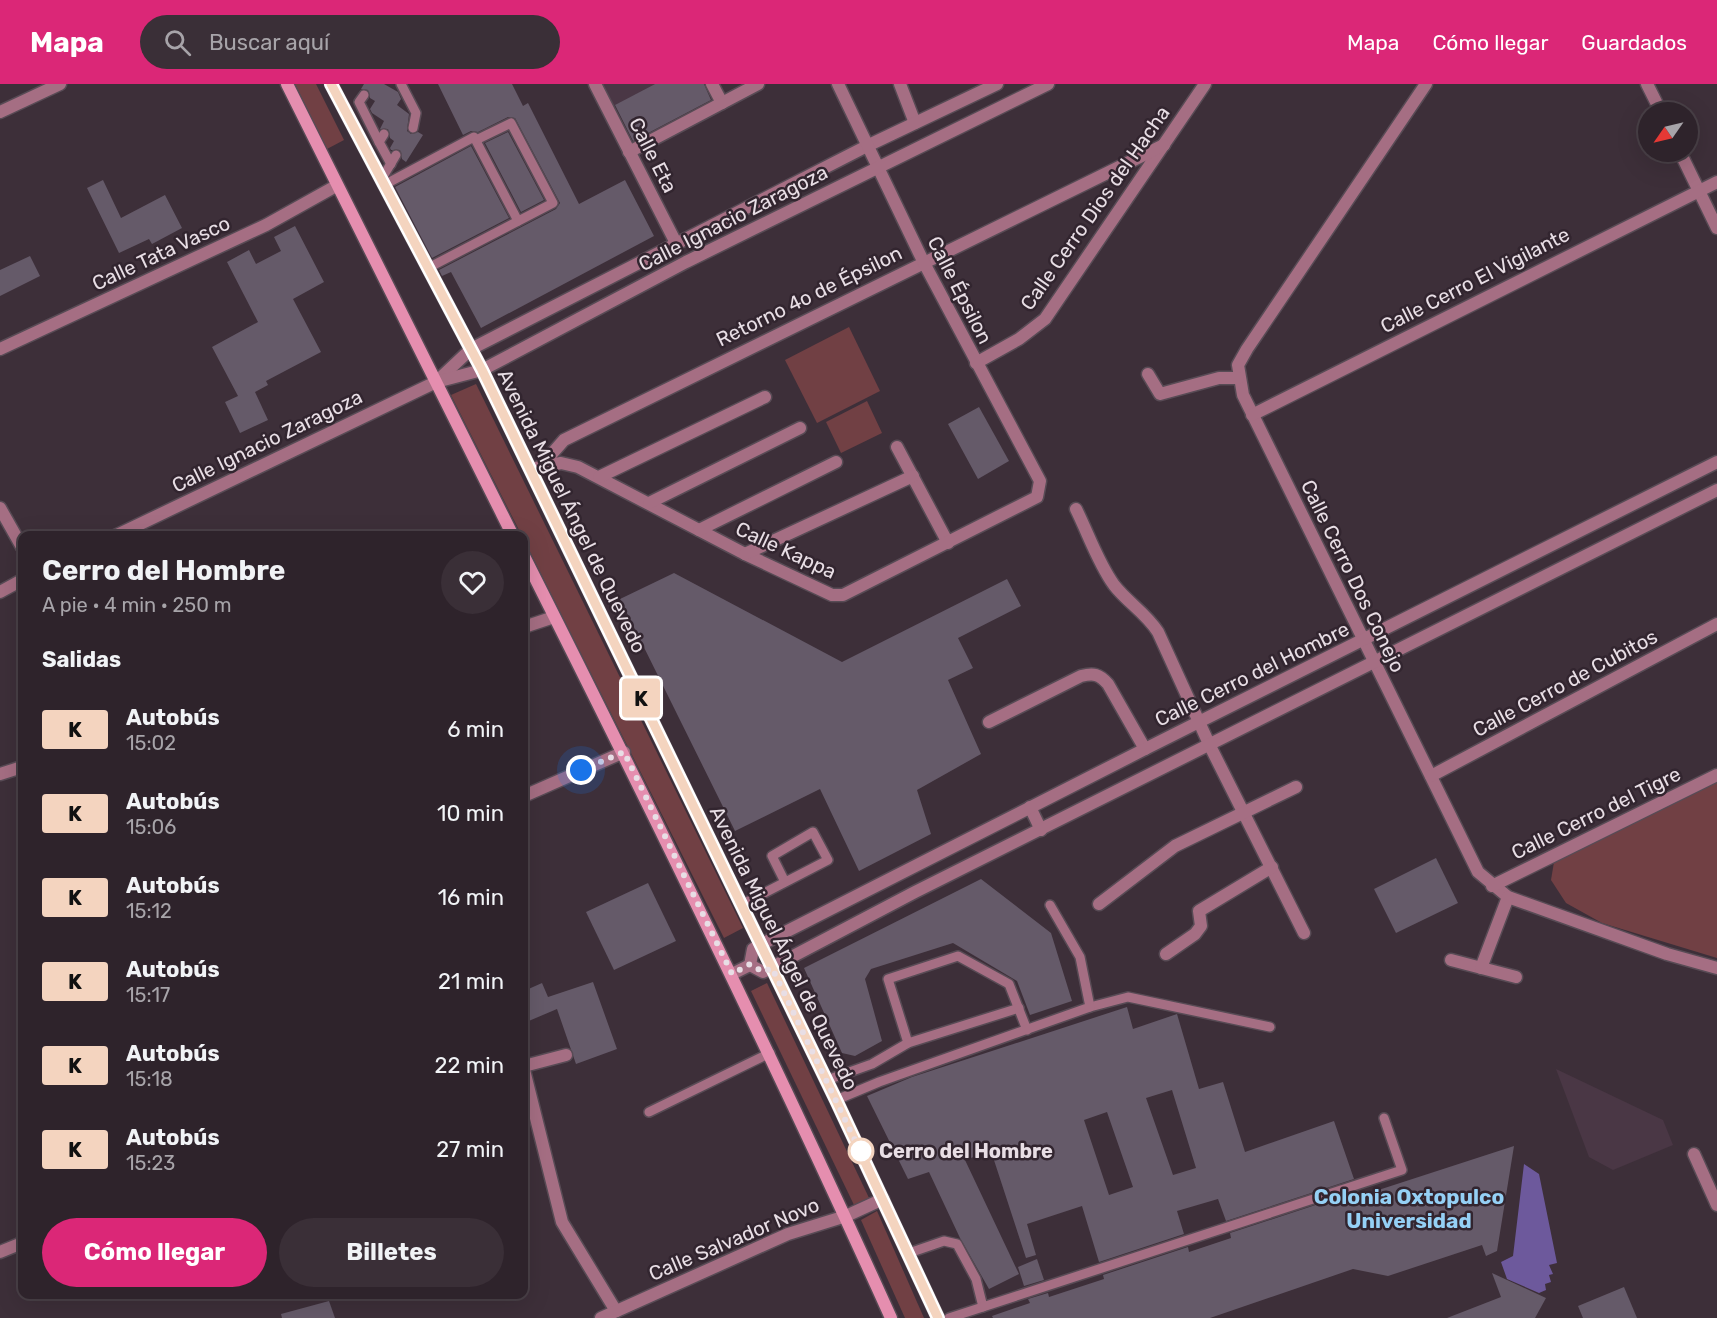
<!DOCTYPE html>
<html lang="es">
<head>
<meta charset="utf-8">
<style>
  :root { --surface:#2e232b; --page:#3a2f37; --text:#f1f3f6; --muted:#a7a4a9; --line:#494047; --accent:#db2777 }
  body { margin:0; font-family:Rubik,sans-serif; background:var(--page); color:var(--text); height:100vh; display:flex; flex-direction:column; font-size:22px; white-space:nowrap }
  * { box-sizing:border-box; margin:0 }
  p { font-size:20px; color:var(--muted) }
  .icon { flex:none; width:33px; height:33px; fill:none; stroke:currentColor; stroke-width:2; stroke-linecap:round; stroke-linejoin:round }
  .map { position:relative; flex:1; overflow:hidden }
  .details { position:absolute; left:18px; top:447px; width:510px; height:768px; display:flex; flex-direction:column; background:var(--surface); border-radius:12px; box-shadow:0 6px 24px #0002,0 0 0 2px var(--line) }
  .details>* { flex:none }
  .badge { padding:0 12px; border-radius:4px; font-size:21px; line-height:39px }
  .needle { width:39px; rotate:236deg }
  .controls { position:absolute; left:1638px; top:18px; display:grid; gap:12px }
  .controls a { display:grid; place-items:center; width:60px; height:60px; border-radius:50%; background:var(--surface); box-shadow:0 6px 24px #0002,0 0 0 2px var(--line); font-size:30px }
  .you { position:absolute; width:30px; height:30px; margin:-15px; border:4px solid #fff; border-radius:50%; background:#1a73e8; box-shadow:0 0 0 9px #1a73e833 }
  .map>.badge { position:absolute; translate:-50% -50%; box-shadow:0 0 0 3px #fff }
  h2 { padding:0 24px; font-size:22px; line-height:54px }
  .round { display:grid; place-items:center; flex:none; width:63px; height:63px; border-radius:32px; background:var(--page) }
  .summary { display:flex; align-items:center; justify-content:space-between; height:102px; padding:0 24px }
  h1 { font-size:28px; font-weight:700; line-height:45px }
  .button { display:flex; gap:12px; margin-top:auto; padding:12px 24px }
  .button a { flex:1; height:69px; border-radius:36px; background:var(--accent); color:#fff; font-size:24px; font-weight:700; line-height:69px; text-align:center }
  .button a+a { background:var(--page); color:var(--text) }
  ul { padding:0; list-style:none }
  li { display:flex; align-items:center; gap:18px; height:84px; padding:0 24px }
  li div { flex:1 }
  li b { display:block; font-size:22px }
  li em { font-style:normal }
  li .badge { min-width:66px; font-weight:700; text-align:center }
  header { display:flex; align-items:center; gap:36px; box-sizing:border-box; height:84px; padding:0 30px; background:var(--accent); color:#fff }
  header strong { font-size:28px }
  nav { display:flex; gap:33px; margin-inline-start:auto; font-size:21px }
  .search { width:420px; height:54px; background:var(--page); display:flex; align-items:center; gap:15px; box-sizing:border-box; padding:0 21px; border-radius:33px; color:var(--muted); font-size:22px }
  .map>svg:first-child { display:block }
  .built { fill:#4a3745 }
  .green { fill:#714044 }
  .water { fill:#6d599c }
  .building { fill:#655a69; fill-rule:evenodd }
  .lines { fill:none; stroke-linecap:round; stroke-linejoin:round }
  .lane-casing { stroke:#584b55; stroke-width:12 }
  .street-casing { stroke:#584b55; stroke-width:15 }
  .secondary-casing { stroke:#584b55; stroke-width:15 }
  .lane { stroke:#a56e83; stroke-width:9 }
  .street { stroke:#a56e83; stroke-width:12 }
  .secondary { stroke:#e58eaf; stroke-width:12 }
  .line-casing { stroke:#fff; stroke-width:14 }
  .line { stroke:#f4d4bf; stroke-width:9 }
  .walk { stroke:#e8dee5; stroke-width:6; stroke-dasharray:0 10.8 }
  .stop-dot { fill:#fff; stroke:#f4d4bf; stroke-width:3 }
  .labels { text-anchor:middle; stroke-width:5; stroke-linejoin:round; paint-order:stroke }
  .street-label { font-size:20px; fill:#e8dee5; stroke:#32252f }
  .stop-label { font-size:20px; font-weight:bold; fill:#e8dee5; stroke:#32252f; text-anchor:start }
  .neighbourhood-label { font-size:21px; font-weight:bold; fill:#95d0f5; stroke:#32252f }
</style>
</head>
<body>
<header>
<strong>Mapa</strong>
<div class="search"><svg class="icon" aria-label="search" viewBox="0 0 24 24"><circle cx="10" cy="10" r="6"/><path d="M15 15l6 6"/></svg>Buscar aquí</div>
<nav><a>Mapa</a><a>Cómo llegar</a><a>Guardados</a></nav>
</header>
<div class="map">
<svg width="1717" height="1234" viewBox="0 0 1717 1234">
  <rect width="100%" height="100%" fill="#3d2f39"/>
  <g class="built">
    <path d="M595,0H655L608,25Z"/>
    <path d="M1556,985L1663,1036L1673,1061L1613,1086L1589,1073Z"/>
  </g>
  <g class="green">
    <path d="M295,0H316L344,56L327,65Z"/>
    <path d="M849,243L880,307L817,339L785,276Z"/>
    <path d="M476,300L743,844L724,854L451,311Z"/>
    <path d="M867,317L882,349L841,369L826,338Z"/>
    <path d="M1717,698V874L1602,839L1566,819L1551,796L1554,778Z"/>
    <path d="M767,899L870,1116L855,1123L751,907Z"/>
    <path d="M877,1127L924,1234H905L861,1136Z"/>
  </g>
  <path class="water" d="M1524,1080L1539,1090L1557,1179L1549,1181L1553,1190L1549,1191L1551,1198L1545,1200L1546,1206L1539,1209L1507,1195L1501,1178L1513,1172Z"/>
  <g class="building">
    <path d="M364,0H384L398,8L401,15L397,21L409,30L407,47L411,50L418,48L423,51L406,78L402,75L400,66H391L390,64L394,57L390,54L388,45H380L384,37L372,29L370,25L375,17L370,14L368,6L361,5Z"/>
    <path d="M438,0H512L523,22L528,19L579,120L625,96L654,152L481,244L451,188L442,192L439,186L556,125L560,119L515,34L508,33L478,48L471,47L463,51Z"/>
    <path d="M655,0H704L711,16L633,57L615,21Z"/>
    <path d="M508,48L544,116L521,128L485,59Z"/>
    <path d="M471,62L509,134L432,174L395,103Z"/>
    <path d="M103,96L121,134L165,111L182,144L152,160L149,155L119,169L87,104Z"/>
    <path d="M295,142L324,198L293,215L321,268L266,297L268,301L255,308L268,336L240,349L225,318L238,312L212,263L258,238L227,178L249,166L256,180L281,167L274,153Z"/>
    <path d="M30,172L40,192L0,212V186Z"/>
    <path d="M979,323L1009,377L978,395L948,340Z"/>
    <path d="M674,489L842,578L1007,495L1021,522L958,554L973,584L948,596L981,670L917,706L931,750L859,787L820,705L735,747L620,515Z"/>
    <path d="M1436,774L1458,819L1396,849L1374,805Z"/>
    <path d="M981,795L1051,849L1072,917L1030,931L1017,897L953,859L871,885L865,895L882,957L855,972L842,969L804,884Z"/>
    <path d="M648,799L676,857L614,886L586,828Z"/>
    <path d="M593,898L617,965L576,980L557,925L524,939V907L542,899L548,913Z"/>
    <path d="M1127,923L1133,945L1177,930L1199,1005L1223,998L1245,1068L1334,1037L1354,1095L1226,1137L1218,1115L1177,1127L1184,1150L1099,1178L1082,1122L1027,1140L1036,1171L1026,1174L991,1067L965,1076L1019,1190L989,1205L960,1154L929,1088L908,1095L867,1012L912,993ZM1172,1006L1196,1084L1173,1091L1146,1014ZM1107,1028L1133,1103L1109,1111L1084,1036Z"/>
    <path d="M1514,1062L1497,1167L1486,1172L1482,1161L1388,1192L1353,1185L1210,1234H993L992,1232L1030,1219L1028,1215L1048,1209L1049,1213L1104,1195L1103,1191L1188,1163L1189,1168L1231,1154L1230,1149L1358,1107L1360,1112Z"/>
    <path d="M1037,1175L1044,1196L1024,1202L1018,1183Z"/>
    <path d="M1492,1189L1546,1214L1535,1234H1447L1501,1213Z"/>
    <path d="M1624,1203L1637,1234H1583L1578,1222Z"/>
    <path d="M329,1217L335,1234H282L281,1230Z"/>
  </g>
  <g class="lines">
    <g class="lane-casing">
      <g id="lane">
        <path d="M401,0L416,29L413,44"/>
        <path d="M364,11L359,18L379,58"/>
        <path d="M384,50L379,58L391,80"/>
        <path d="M381,96L396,71"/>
        <path d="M384,101L474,53L518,137"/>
        <path d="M428,184L553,119L511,39L476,56"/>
        <path d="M741,821L828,776L813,748L772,772L785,798"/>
        <path d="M1090,923L1128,913L1270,943"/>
        <path d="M908,959L888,895L958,872L1009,900L1027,946"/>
        <path d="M827,996L872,980L908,959L1019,924"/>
        <path d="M836,1016L879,998L1090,923L1080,873L1050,821"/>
        <path d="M649,1028L770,969"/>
        <path d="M909,1169L944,1157L957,1160L976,1195L983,1223"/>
        <path d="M949,1234L1402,1086L1384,1034"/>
      </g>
    </g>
    <g class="street-casing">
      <g id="street">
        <path d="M595,0L676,159"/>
        <path d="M712,0L722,19"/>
        <path d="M900,0L915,39"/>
        <path d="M1426,0L1247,265L1238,281L1243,311L1478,788L1508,813L1667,870L1717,884"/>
        <path d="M1647,0L1661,28"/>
        <path d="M0,28L60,0"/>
        <path d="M629,68L758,0"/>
        <path d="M1680,68L1717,144"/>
        <path d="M0,265L266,141L336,102"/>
        <path d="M976,279L1019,255L1045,235L1205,0"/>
        <path d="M1148,290L1160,310L1219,294H1238"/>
        <path d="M437,297L471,265L869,61L997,0"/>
        <path d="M1252,331L1717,98"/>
        <path d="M897,363L948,459"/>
        <path d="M542,381L564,356L1164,61"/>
        <path d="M531,385L561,379L578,383L745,470L832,511H843L1037,413L1040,397L923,177L838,0"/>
        <path d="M599,393L765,313"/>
        <path d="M649,419L800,344"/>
        <path d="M0,424L22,463"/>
        <path d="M1076,425C1088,449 1098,479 1114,501C1127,518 1146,529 1158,548L1210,662L1304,849"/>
        <path d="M699,446L836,378"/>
        <path d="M115,452L436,298L482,286L686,178L1048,0"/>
        <path d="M745,470L913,392"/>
        <path d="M0,508L22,496"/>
        <path d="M524,543L554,533"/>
        <path d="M989,638L1081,592C1094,589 1099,590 1108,600L1145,665"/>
        <path d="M0,690L22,683"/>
        <path d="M1431,692L1717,540"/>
        <path d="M524,712L624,668"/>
        <path d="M1030,723L1041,746"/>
        <path d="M1492,802L1717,691"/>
        <path d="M1099,820L1175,762L1296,703"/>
        <path d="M1166,870L1195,850L1201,842L1199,827L1272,783"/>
        <path d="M1451,876L1516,893"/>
        <path d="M750,881L753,865L760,861L1145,665L1717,378"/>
        <path d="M750,881L763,888L915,808L1717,406"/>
        <path d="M1481,884L1508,813"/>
        <path d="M732,890L750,881"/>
        <path d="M524,982L566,971"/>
        <path d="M524,986L562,1138L616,1227"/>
        <path d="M1694,1070L1717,1121"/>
        <path d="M0,1168L22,1159"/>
        <path d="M601,1234L788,1150L846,1132L883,1115"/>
      </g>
    </g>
    <g class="secondary-casing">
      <g id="secondary">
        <path d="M287,0L513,452"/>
        <path d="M331,0L482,286L836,1016L938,1234"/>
        <path d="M524,472C651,724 775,977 891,1234"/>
      </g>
    </g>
    <use href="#lane" class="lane"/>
    <use href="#street" class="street"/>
    <use href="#secondary" class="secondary"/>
  </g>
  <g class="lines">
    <g class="line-casing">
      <path id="line" d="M331,0L482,286L836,1016L938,1234"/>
    </g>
    <use href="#line" class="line"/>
    <path class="walk" d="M581,686L624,668L732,890L750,880L763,888L772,884L864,1075L861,1067"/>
  </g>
  <circle class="stop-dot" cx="861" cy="1067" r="12"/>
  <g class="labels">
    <g class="street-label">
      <text transform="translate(653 71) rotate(63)" y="7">Calle Eta</text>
      <text transform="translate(1095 124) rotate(-55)" y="7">Calle Cerro Dios del Hacha</text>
      <text transform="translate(733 134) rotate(-27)" y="7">Calle Ignacio Zaragoza</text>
      <text transform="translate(161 169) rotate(-25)" y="7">Calle Tata Vasco</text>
      <text transform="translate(1475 196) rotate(-27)" y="7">Calle Cerro El Vigilante</text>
      <text transform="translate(960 206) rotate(63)" y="7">Calle Épsilon</text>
      <text transform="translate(809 212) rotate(-26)" y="7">Retorno 4o de Épsilon</text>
      <text transform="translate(267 357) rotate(-26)" y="7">Calle Ignacio Zaragoza</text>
      <text transform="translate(572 427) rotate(64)" y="7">Avenida Miguel Ángel de Quevedo</text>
      <text transform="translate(786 466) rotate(25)" y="7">Calle Kappa</text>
      <text transform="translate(1353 492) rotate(64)" y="7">Calle Cerro Dos Conejo</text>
      <text transform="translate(1252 590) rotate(-26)" y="7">Calle Cerro del Hombre</text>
      <text transform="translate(1565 599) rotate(-28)" y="7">Calle Cerro de Cubitos</text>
      <text transform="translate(1596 729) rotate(-26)" y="7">Calle Cerro del Tigre</text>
      <text transform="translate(784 864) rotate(64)" y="7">Avenida Miguel Ángel de Quevedo</text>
      <text transform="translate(734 1155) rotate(-23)" y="7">Calle Salvador Novo</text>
    </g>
    <g class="stop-label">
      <text x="879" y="1074">Cerro del Hombre</text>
    </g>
    <g class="neighbourhood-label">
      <text x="1409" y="1120">Colonia Oxtopulco<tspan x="1409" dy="24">Universidad</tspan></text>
    </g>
  </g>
</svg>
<div class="controls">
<a><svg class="needle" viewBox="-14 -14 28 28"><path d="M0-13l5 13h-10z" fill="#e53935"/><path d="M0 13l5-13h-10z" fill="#a7a4a9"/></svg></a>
</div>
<div class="you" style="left:581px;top:686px"></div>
<b class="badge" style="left:641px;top:614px;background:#f4d4bf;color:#111">K</b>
<section class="details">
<div class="summary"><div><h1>Cerro del Hombre</h1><p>A pie · 4 min · 250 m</p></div><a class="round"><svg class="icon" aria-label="heart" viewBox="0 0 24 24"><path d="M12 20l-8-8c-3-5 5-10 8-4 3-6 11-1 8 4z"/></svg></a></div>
<h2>Salidas</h2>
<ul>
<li><span class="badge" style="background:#f4d4bf;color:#111">K</span><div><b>Autobús</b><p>15:02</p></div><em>6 min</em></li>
<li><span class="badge" style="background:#f4d4bf;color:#111">K</span><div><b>Autobús</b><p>15:06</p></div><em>10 min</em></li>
<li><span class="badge" style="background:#f4d4bf;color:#111">K</span><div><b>Autobús</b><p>15:12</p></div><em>16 min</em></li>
<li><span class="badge" style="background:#f4d4bf;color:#111">K</span><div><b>Autobús</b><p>15:17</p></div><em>21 min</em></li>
<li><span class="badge" style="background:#f4d4bf;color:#111">K</span><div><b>Autobús</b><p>15:18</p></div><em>22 min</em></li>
<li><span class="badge" style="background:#f4d4bf;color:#111">K</span><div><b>Autobús</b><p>15:23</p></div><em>27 min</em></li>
</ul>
<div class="button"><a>Cómo llegar</a><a>Billetes</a></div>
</section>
</div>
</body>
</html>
